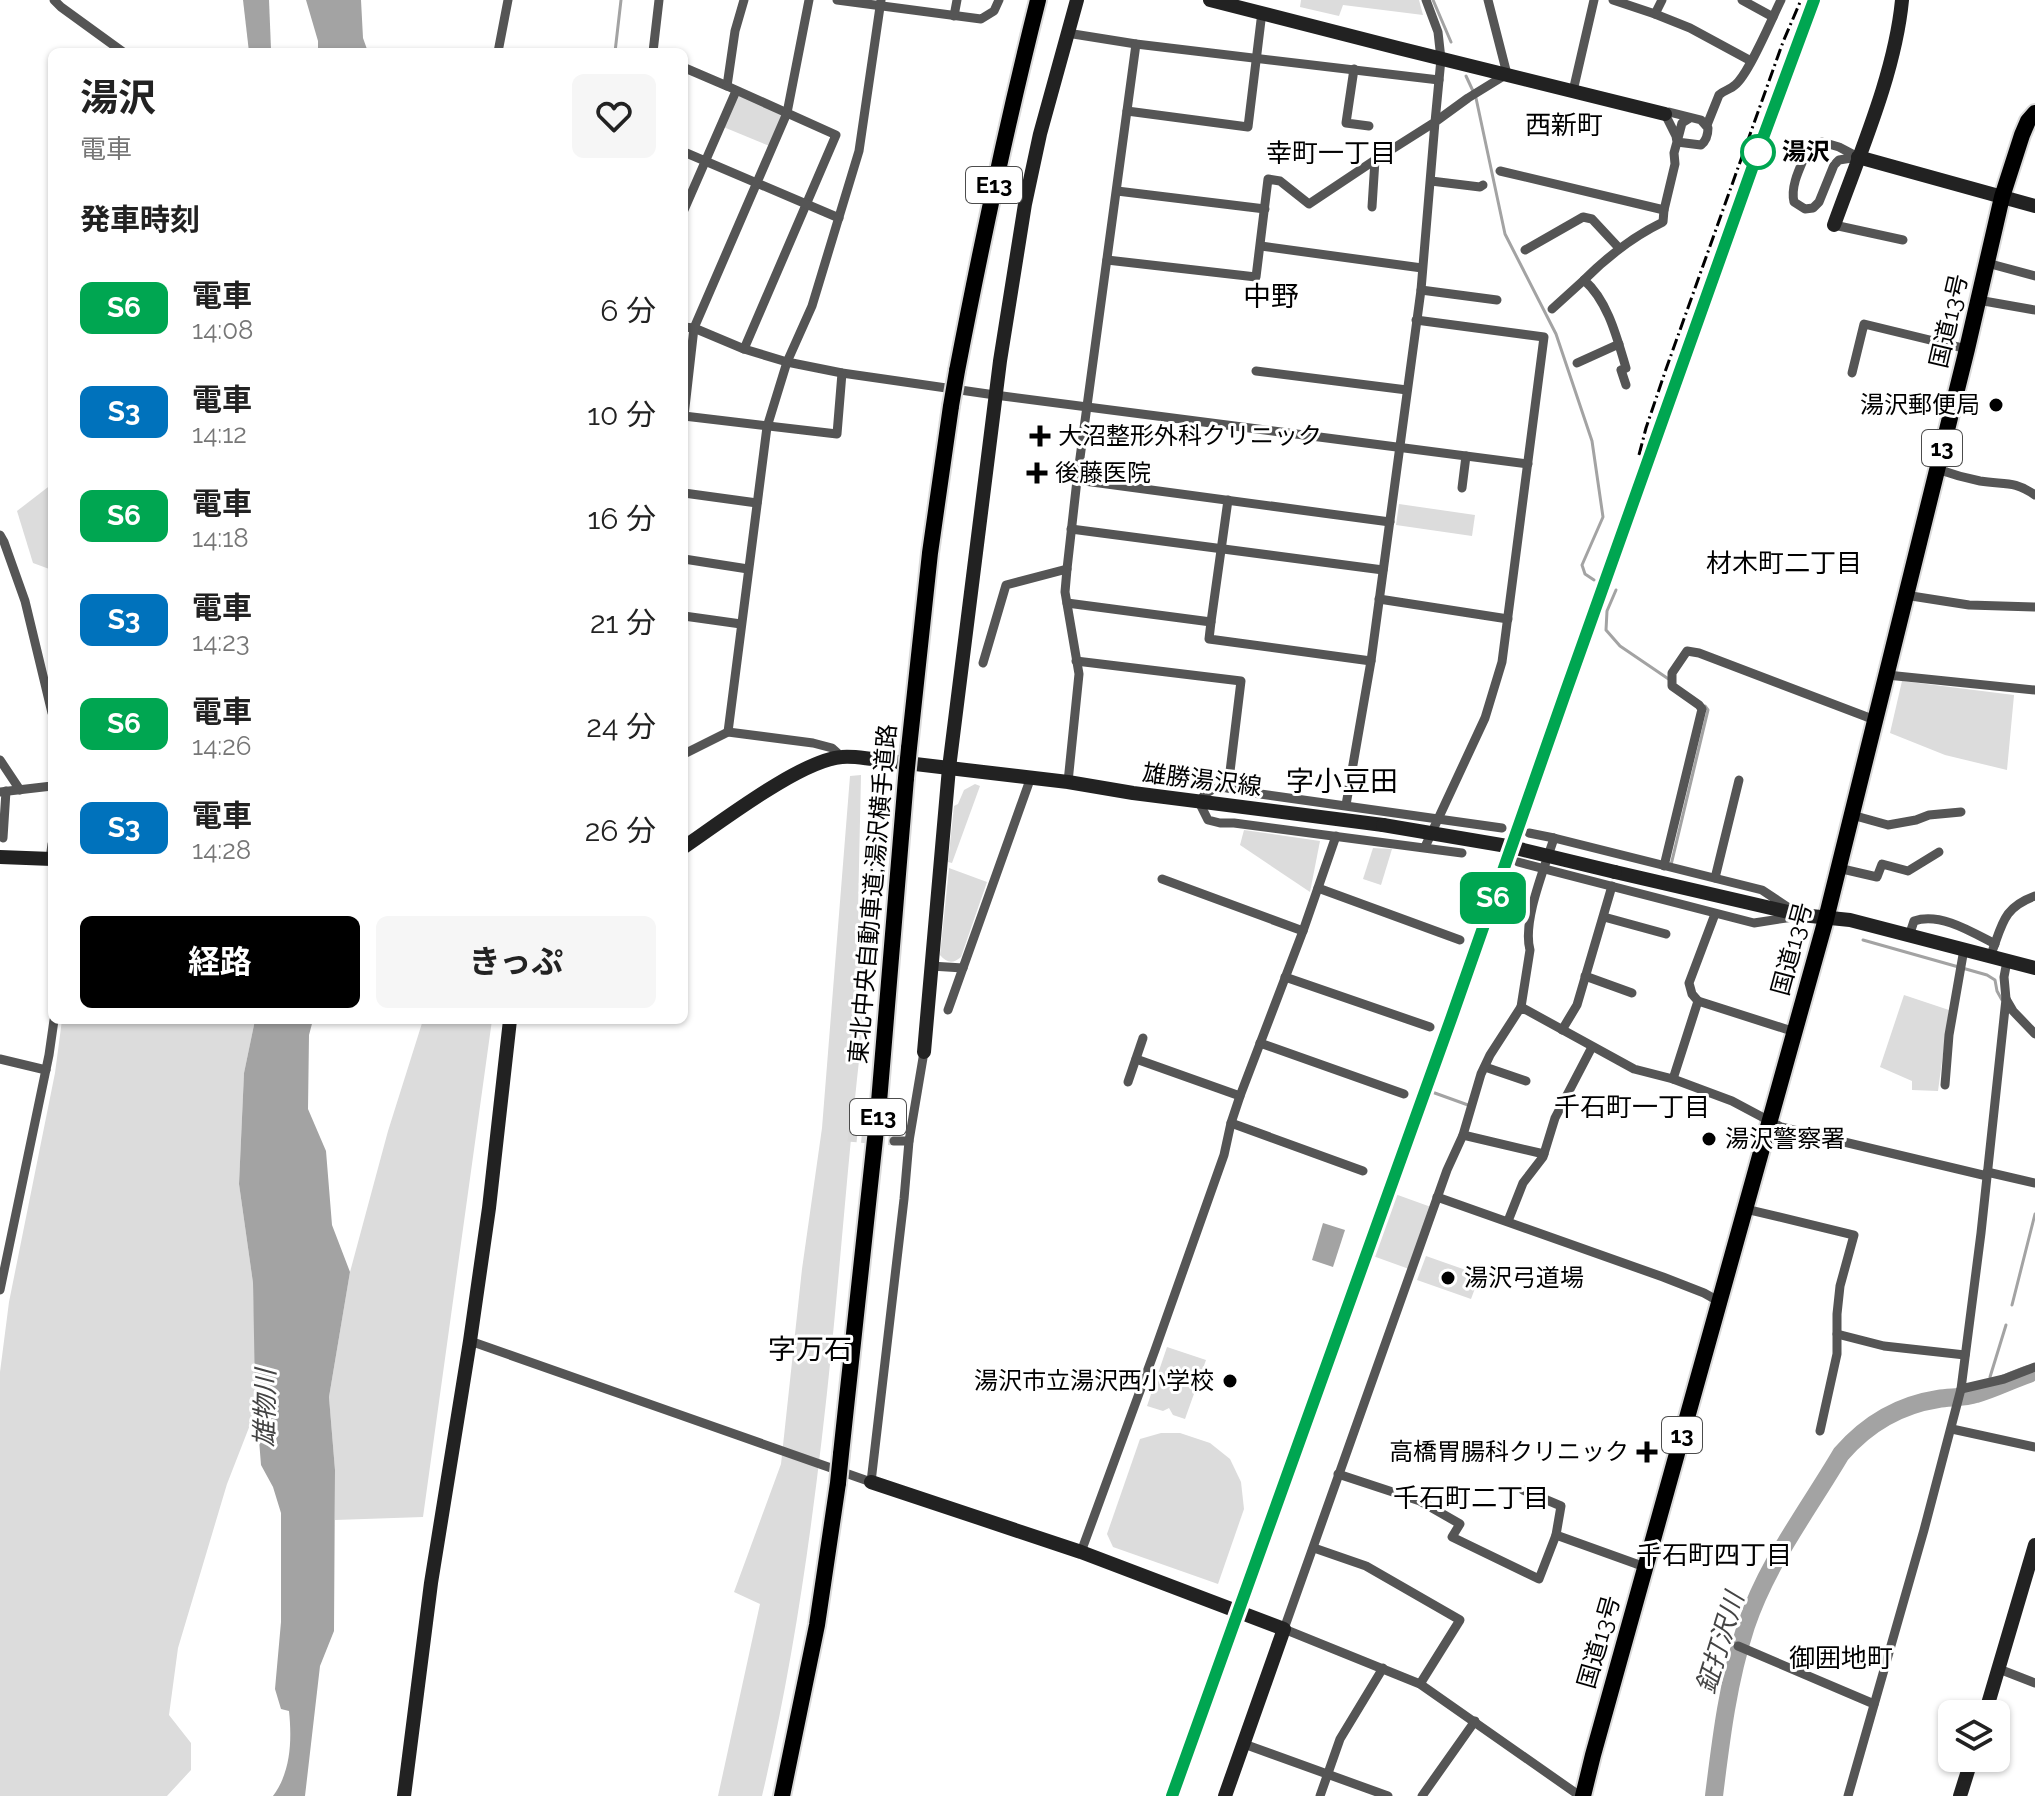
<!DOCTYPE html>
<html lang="ja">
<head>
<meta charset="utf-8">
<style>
  :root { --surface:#fff; --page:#f6f6f6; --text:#222; --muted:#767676; --accent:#000 }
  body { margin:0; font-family:Raleway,"Noto Sans JP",sans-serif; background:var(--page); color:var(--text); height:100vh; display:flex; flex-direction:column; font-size:30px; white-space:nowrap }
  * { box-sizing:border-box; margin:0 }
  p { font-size:26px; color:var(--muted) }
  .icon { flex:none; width:44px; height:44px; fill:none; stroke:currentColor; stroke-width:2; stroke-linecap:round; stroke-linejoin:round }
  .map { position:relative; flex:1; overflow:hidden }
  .panel { position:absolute; left:48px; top:48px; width:640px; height:976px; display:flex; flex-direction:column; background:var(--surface); border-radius:12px; box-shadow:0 2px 6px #0004 }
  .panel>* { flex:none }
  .badge { padding:0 16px; border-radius:12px; font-size:28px; line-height:52px }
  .buttons { position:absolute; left:1938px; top:1700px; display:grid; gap:16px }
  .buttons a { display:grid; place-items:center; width:72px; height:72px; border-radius:12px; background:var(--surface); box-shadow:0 2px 6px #0004; font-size:40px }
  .map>.badge { position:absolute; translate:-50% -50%; box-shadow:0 0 0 4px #fff }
  h2 { padding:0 32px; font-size:30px; line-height:72px }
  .round { display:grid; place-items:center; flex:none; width:84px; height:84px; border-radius:12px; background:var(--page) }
  .summary { display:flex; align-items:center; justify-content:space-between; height:136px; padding:0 32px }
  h1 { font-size:38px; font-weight:700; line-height:60px }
  .primary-button { display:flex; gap:16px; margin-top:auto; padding:16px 32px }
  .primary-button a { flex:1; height:92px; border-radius:12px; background:var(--accent); color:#fff; font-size:32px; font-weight:700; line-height:92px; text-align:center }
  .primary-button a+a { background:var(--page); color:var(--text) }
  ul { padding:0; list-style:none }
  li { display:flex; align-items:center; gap:24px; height:104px; padding:0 32px }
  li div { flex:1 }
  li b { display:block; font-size:30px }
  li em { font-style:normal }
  li .badge { min-width:88px; font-weight:700; text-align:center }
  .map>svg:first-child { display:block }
  .green { fill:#dcdcdc }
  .water { fill:#a3a3a3 }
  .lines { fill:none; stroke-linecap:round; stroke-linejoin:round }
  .stream { stroke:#a3a3a3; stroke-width:3 }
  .river { stroke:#a3a3a3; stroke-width:18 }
  .street-tunnel { stroke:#d9d9d9; stroke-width:9; stroke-dasharray:9 4.5; stroke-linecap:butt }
  .highway-casing { stroke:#dbdbdb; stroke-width:20 }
  .street { stroke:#555; stroke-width:9 }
  .secondary { stroke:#222; stroke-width:14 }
  .highway { stroke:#000; stroke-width:16 }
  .rail { stroke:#000; stroke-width:3; stroke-dasharray:12 4 2 4; stroke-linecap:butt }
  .highway-bridge-casing { stroke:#dbdbdb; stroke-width:20; stroke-linecap:butt }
  .secondary-bridge { stroke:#222; stroke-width:14 }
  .highway-bridge { stroke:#000; stroke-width:16 }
  .line-casing { stroke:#fff; stroke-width:18 }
  .line { stroke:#00a651; stroke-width:12 }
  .stop-dot { fill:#fff; stroke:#00a651; stroke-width:4 }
  .poi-dot { fill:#000; stroke:#fff; stroke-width:3 }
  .labels { text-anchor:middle; stroke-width:6; stroke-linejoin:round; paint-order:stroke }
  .shield { fill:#fff; stroke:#4c4c4c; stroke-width:2 }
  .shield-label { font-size:22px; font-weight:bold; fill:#000 }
  .stop-label { font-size:24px; font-weight:bold; fill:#000; stroke:#fff; text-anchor:start }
  .street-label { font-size:24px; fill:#000; stroke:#fff }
  .poi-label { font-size:24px; fill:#000; stroke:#fff; text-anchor:start }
  .neighbourhood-label { font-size:26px; fill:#000; stroke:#fff }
  .water-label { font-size:26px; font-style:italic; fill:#444; stroke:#fff }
  .quarter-label { font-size:28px; fill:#000; stroke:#fff }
</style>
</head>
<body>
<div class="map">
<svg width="2035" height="1796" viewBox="0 0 2035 1796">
  <rect width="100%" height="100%" fill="#fff"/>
  <g class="green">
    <path d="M1301,0H1419L1423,15L1343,5L1339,16L1300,7Z"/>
    <path d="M736,91L787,113L772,147L721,126Z"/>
    <path d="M52,484V570L33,563L17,511Z"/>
    <path d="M1399,504L1475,515L1472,536L1396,525Z"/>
    <path d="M1902,681L2014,695L2007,770L1945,755L1890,733Z"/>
    <path d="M861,775L858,911L875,936C850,1102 842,1270 822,1437C808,1557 790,1678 762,1796H718L760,1604L734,1592L781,1464L802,1269L822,1128L850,776Z"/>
    <path d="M975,784L980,786L952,863L948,862L954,806L958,804L964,790Z"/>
    <path d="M1244,830L1320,841L1310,892L1240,845Z"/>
    <path d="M1373,848L1392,849L1381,885L1363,879Z"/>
    <path d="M949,868L987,882L961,957C953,964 947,963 940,955Z"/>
    <path d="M1904,995L1949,1010L1938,1091L1912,1090V1081L1880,1067Z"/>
    <path d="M62,1020H255L244,1073L239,1184L253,1283L257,1407L227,1484L178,1648L169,1715L191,1743V1770L167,1796H0V1372L9,1302L55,1073Z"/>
    <path d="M423,1020H492L423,1517L335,1520V1470L329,1397L350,1272L388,1131Z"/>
    <path d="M1395,1194L1431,1207L1409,1269L1373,1256Z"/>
    <path d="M1426,1256L1480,1275L1471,1299L1417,1280Z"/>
    <path d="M1167,1347L1206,1360L1185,1419L1173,1415L1169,1408L1163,1411L1147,1406Z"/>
    <path d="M1161,1433H1180L1210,1443L1230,1459L1241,1482L1244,1509L1218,1584L1113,1547L1107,1534L1140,1439Z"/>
  </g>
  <g class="water">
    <path d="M243,0H269L271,49L269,52H249Z"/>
    <path d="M306,0H361L363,38L368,52H318V41Z"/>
    <path d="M255,1020H313L309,1035L308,1109L326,1151L332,1225L350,1272L329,1397L335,1470L334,1631L320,1666L305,1796H273C291,1772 292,1740 289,1711L281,1709L275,1689L281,1622V1513L273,1487L261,1465L255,1389L253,1283L239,1184L244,1073Z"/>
    <path d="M1323,1223L1345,1230L1333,1267L1312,1260Z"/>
  </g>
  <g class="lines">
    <g class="stream">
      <path d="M1433,0L1451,42"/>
      <path d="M615,52L621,0"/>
      <path d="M1466,76L1473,91"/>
      <path d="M1476,98L1505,234L1556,334L1592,441L1603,517L1582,565L1585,574L1594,580"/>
      <path d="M1616,590L1607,611L1606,630L1620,646L1670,680"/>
      <path d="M1671,865L1708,710L1705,706"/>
      <path d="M1863,940L1987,975L1995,980L1997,991L2002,1000"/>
      <path d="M1432,1092L1468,1105"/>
      <path d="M2012,1305L2035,1214"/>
      <path d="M1990,1377L2006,1325"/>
    </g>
    <path class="river" d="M1714,1796C1721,1739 1728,1681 1746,1626C1767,1563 1808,1510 1841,1454C1867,1424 1899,1405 1938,1399C1950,1397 1964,1398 1976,1394C1994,1389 2011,1380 2029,1374"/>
    <path class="street-tunnel" d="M848,1137L894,1141"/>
    <g class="highway-casing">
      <g id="highway">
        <path d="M957,371C981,246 1007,123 1038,0"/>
        <path d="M909,748L930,553L951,406"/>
        <path d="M841,1454L879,1102L906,778"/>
        <path d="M782,1796L817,1625L838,1483"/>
        <path d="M1583,1796L1593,1755L1826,919L1967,349L2002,197L2022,135L2028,121L2035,113"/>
      </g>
    </g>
    <g class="street">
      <path d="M54,0L61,7L123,52"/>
      <path d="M837,0L981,19L994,11L999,0"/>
      <path d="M1613,0L1655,14L1662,0"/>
      <path d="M1742,0L1773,17"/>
      <path d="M1655,14L1690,28L1751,61"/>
      <path d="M954,16L957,0"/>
      <path d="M1067,33L1136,44L1439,80"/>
      <path d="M498,52L508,0"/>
      <path d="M653,52L659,0"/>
      <path d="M1354,69L1346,123L1369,126"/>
      <path d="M684,71L685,68L727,86L735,31L744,0"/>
      <path d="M727,86L836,135L744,349"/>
      <path d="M1573,91L1594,0"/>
      <path d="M1127,111L1248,127L1262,12"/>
      <path d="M1707,125L1719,95C1724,90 1730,90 1735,85C1749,74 1772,18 1781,0"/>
      <path d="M1822,142L1839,147L1858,157L1839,160L1834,165L1819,202L1813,208L1805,209L1794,202C1790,185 1801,166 1808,149L1812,145Z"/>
      <path d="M684,152L839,218"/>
      <path d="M1500,171L1664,210"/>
      <path d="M1431,181L1480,187L1483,185"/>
      <path d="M1117,191L1265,209"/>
      <path d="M1372,207L1375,160L1435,122L1441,59L1438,32L1426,0"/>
      <path d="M684,210L736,91"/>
      <path d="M1834,225L1903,240"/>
      <path d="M1261,246L1422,268"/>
      <path d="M1525,250L1583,217L1592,219L1619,248"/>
      <path d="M1107,260L1256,277L1268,179L1280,181L1309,204L1375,160"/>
      <path d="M1987,263L2035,276"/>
      <path d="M1421,290L1497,300"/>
      <path d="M1978,300L2035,310"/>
      <path d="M1552,309L1584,280"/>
      <path d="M1416,320L1544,337L1502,662L1485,718L1425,847"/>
      <path d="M684,327L694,328L744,349L787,362L842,373L995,395L1528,464"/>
      <path d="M1577,363L1619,344"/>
      <path d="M1256,371L1407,390"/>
      <path d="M1852,373L1864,324L1967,349"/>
      <path d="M1626,385L1621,370L1626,368C1617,338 1608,301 1584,280C1608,256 1632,237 1663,222L1664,210L1675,164L1674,153L1677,142L1676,136L1665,114L1669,112L1701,120L1708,128C1708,134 1706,141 1701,145L1677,142L1682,123L1690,118"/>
      <path d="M684,416L694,328L787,113L809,0"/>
      <path d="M684,416L837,434L842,373"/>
      <path d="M1937,469C1951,474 1965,478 1980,481C2004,485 2014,480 2035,495"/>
      <path d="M1077,480L1390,522"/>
      <path d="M1462,488L1466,456"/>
      <path d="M684,493L757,503"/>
      <path d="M1071,529L1383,570"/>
      <path d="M0,535L4,542L25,601L52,713"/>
      <path d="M684,559L748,569"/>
      <path d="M1905,595L1969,605L2035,607"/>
      <path d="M1379,599L1508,619"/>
      <path d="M1067,603L1211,622L1228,500"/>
      <path d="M684,616L741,624"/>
      <path d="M1211,622L1209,639L1371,661"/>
      <path d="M1076,661L1241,681L1228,788"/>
      <path d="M983,663L1006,585L1067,569"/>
      <path d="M1887,675L2035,690"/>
      <path d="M728,732L767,427L787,362L812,306L859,151L881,0"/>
      <path d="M684,754L728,732L813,743L832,748L842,757"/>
      <path d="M0,760L20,790"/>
      <path d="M1068,782L1079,674L1065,592L1067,569L1077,480L1136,44"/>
      <path d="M0,792L52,786"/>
      <path d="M1346,805L1371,661L1421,290L1435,122L1468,98L1507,74L1488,0"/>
      <path d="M1852,815L1888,825L1916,820L1929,815L1961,812"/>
      <path d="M1529,833L1554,838L1762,890L1792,910"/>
      <path d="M3,838L6,791"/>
      <path d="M1462,853L1234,823H1220L1208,820L1199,802C1212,782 1226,787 1246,792L1502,828"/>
      <path d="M50,859L52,844"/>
      <path d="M1518,862L1754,923L1793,917"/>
      <path d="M1664,866L1702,709L1699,705L1672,686V673L1687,651L1699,653L1875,720"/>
      <path d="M1838,868L1877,877L1882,864L1908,871L1939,852"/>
      <path d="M1715,878L1739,780"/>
      <path d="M1162,879L1303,931"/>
      <path d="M1318,888L1460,940"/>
      <path d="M1604,917L1666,934"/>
      <path d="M1909,936L1914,921C1940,912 1972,932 1995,944"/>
      <path d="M1993,949C2003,921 2005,907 2035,896"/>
      <path d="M931,966L963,968"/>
      <path d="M1585,976L1632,993"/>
      <path d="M1285,977L1430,1027"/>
      <path d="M2006,999L2013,1011L2035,1034"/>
      <path d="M1698,1001L1795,1032"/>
      <path d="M1521,1007L1530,950C1522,921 1545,867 1554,838"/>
      <path d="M948,1010L1031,777"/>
      <path d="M1562,1030L1577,1005L1612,886"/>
      <path d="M1260,1043L1404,1094"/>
      <path d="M0,1059L46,1070"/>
      <path d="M1136,1059L1240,1096"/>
      <path d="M1485,1067L1526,1081"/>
      <path d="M1673,1079L1698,1001L1692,994L1689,983L1715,914"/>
      <path d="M1128,1082L1143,1038"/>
      <path d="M1945,1085L1949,1035L1964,949"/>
      <path d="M1231,1123L1363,1171"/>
      <path d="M1463,1135L1544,1154"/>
      <path d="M894,1141H909"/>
      <path d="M1987,1172L2035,1183"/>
      <path d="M1437,1197L1663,1277L1704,1293L1720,1302"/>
      <path d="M1746,1209L1854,1235L1840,1286L1837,1314V1354L1820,1431"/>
      <path d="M1508,1221L1523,1183L1543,1157L1555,1118L1592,1047"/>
      <path d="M0,1290L49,1055L54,1020"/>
      <path d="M1837,1334L1884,1346L1965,1355"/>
      <path d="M470,1341C604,1387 737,1436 871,1482L904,1199L909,1141L924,1052"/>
      <path d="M1961,1389L2004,1379L2035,1367"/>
      <path d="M1952,1429L2035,1447"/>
      <path d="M1338,1474L1420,1501L1460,1524L1452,1537L1539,1579L1556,1535L1645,1567"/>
      <path d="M1523,1490L1561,1506L1556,1535"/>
      <path d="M1314,1548L1366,1566L1460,1620L1420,1684"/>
      <path d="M1081,1552L1155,1350L1224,1155L1231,1123L1240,1096L1303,931L1336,836"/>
      <path d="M1738,1646L1874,1704"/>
      <path d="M1999,1669L2035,1683"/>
      <path d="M1244,1744L1388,1796"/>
      <path d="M1320,1796L1340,1739L1383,1668"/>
      <path d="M1422,1796L1475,1721"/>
      <path d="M1580,1796L1420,1684L1284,1629L1447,1170L1463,1135L1481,1074L1490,1055L1521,1007L1634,1069L1673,1079L1732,1101L1781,1127L1987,1176"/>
      <path d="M1848,1796L1924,1530L1961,1389L1981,1233L2006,999L2004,977L2007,961"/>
    </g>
    <g class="secondary">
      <path d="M1210,0L1398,48L1665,114"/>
      <path d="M1858,157L2035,206"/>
      <path d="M1834,225C1859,155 1895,74 1902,0"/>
      <path d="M684,847C721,822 801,760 842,757C852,756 863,758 873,759L1068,782L1133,793L1383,825"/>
      <path d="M0,857L52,859"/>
      <path d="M1615,872L1801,915L1850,920L2035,968"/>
      <path d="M924,1052L949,768L1000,361L1025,204L1040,134L1077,0"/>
      <path d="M871,1482L1081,1552L1284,1629L1225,1796"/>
      <path d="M1985,1714L2035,1545"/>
      <path d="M404,1796L431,1583L470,1341L489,1208L510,1020"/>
      <path d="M1960,1796L1972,1758"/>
    </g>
    <use href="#highway" class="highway"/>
    <g class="rail">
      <path d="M1639,455L1646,428L1665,372L1783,42L1801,0"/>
      <path d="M1171,1796L1451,1019L1566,691L1764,135L1814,0"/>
    </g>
    <g class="highway-bridge-casing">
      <g id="highway-bridge">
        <path d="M951,406L957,371"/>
        <path d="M906,778L909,748"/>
        <path d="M838,1483L841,1454"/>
      </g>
    </g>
    <path class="secondary-bridge" d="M1383,825L1507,846L1615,872"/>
    <use href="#highway-bridge" class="highway-bridge"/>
  </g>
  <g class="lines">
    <g class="line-casing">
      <path id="line" d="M1172,1796L1451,1019L1566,691L1764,135L1814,0"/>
    </g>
    <use href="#line" class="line"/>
  </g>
  <circle class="stop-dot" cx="1758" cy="152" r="16"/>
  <g class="poi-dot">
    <circle cx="1996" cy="405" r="8"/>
    <path d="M1036 424h8v8h8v8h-8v8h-8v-8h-8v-8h8z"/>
    <path d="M1033 461h8v8h8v8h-8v8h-8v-8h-8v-8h8z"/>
    <circle cx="1709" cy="1139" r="8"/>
    <circle cx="1448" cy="1278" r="8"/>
    <circle cx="1230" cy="1381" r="8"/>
    <path d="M1643 1440h8v8h8v8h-8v8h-8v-8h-8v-8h8z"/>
  </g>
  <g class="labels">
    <g class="shield">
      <rect x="966" y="167" width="56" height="36" rx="6"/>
      <rect x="1922" y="430" width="40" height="36" rx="6"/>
      <rect x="850" y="1099" width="56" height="36" rx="6"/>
      <rect x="1662" y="1417" width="40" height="36" rx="6"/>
    </g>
    <g class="shield-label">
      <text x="994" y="193">E13</text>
      <text x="1942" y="456">13</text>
      <text x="878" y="1125">E13</text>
      <text x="1682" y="1443">13</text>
    </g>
    <g class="stop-label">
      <text x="1782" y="160">湯沢</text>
    </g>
    <g class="street-label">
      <text transform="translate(1949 321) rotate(-77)" y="8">国道13号</text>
      <text transform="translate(1202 780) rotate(7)" y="8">雄勝湯沢線</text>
      <text transform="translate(873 894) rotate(-85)" y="8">東北中央自動車道;湯沢横手道路</text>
      <text transform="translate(1792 949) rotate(-75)" y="8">国道13号</text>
      <text transform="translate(1599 1642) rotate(-74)" y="8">国道13号</text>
    </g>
    <g class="poi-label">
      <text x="1980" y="413" text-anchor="end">湯沢郵便局</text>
      <text x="1058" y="444">大沼整形外科クリニック</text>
      <text x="1055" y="481">後藤医院</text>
      <text x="1725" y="1147">湯沢警察署</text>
      <text x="1464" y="1286">湯沢弓道場</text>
      <text x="1214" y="1389" text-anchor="end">湯沢市立湯沢西小学校</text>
      <text x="1629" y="1460" text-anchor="end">高橋胃腸科クリニック</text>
    </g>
    <g class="neighbourhood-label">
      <text x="1564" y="134">西新町</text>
      <text x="1331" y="162">幸町一丁目</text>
      <text x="1784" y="572">材木町二丁目</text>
      <text x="1632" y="1116">千石町一丁目</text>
      <text x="1471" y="1507">千石町二丁目</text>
      <text x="1714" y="1564">千石町四丁目</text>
      <text x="1841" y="1667">御囲地町</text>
    </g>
    <g class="water-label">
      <text transform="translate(265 1408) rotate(-89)" y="9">雄物川</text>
      <text transform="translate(1720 1643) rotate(-73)" y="9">鉦打沢川</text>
    </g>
    <g class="quarter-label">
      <text x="1271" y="306">中野</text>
      <text x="1342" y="791">字小豆田</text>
      <text x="810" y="1359">字万石</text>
    </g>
  </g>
</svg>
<div class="buttons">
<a><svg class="icon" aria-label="layers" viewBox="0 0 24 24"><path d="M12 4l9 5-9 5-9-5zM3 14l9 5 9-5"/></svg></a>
</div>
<b class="badge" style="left:1493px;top:898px;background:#00a651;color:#fff">S6</b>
<section class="panel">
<div class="summary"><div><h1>湯沢</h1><p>電車</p></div><a class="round"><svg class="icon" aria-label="heart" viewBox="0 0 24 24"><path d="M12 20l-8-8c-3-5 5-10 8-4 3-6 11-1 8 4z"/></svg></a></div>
<h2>発車時刻</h2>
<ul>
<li><span class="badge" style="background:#00a651;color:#fff">S6</span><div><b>電車</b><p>14:08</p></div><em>6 分</em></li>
<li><span class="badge" style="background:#0072bc;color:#fff">S3</span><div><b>電車</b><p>14:12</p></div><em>10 分</em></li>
<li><span class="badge" style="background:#00a651;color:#fff">S6</span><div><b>電車</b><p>14:18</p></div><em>16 分</em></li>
<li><span class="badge" style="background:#0072bc;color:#fff">S3</span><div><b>電車</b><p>14:23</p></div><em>21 分</em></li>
<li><span class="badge" style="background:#00a651;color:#fff">S6</span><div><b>電車</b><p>14:26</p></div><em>24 分</em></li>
<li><span class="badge" style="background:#0072bc;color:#fff">S3</span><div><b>電車</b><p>14:28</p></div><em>26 分</em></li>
</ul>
<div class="primary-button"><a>経路</a><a>きっぷ</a></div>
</section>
</div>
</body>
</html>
